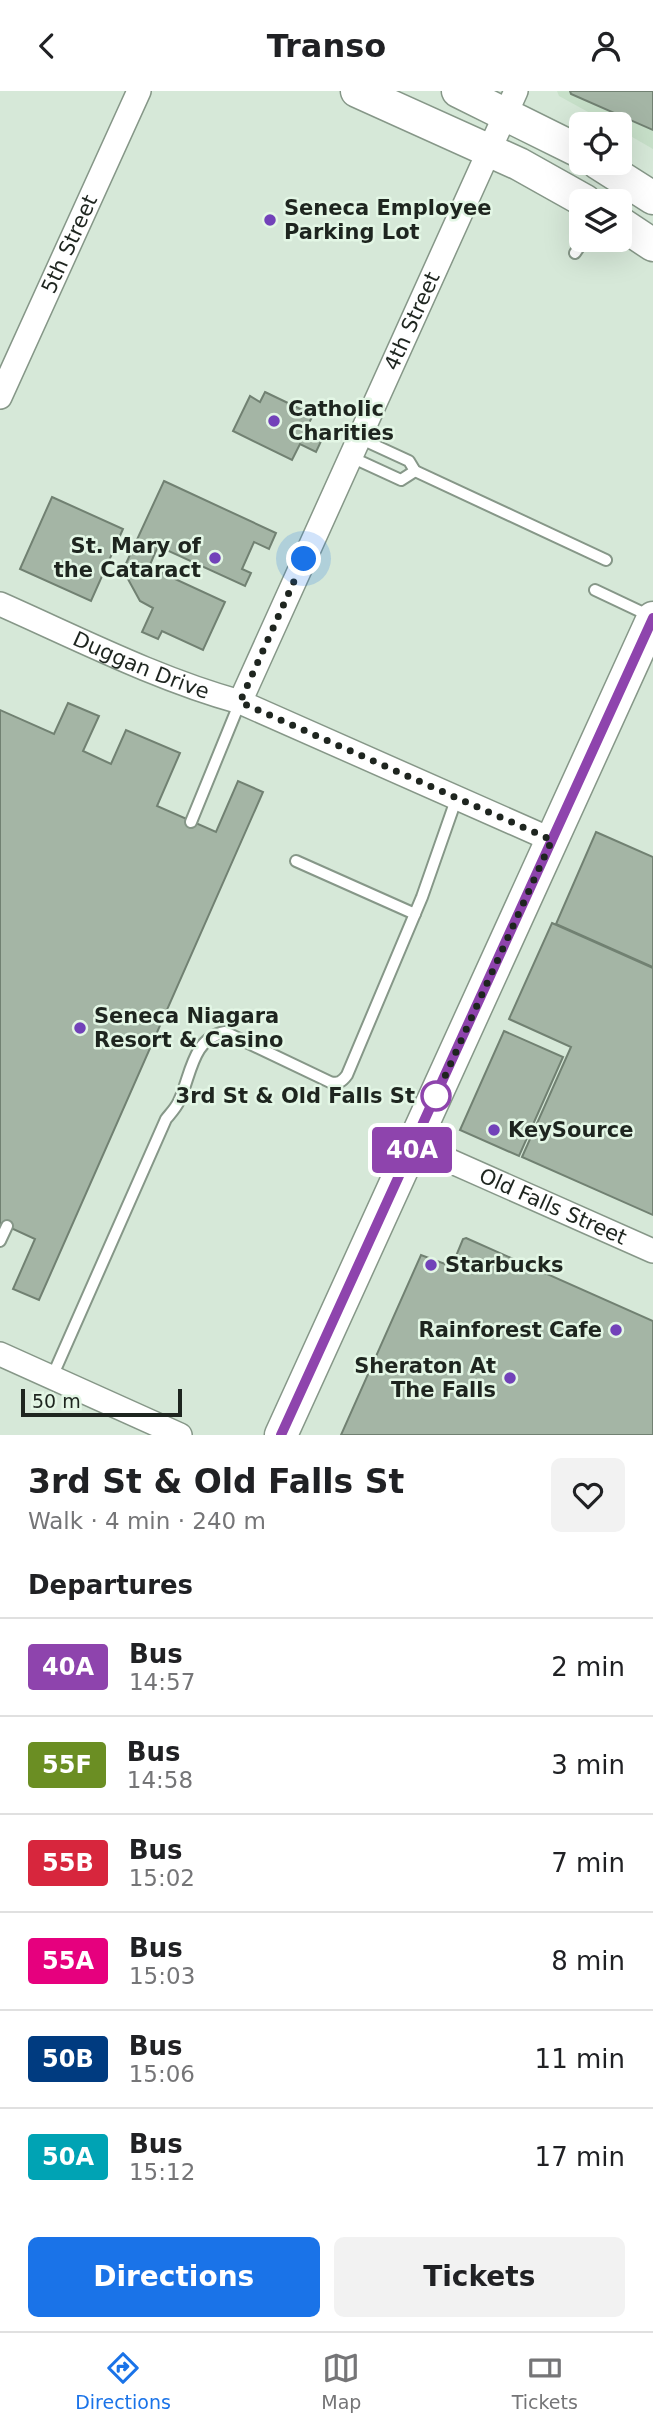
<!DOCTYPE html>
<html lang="en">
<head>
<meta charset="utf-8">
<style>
  :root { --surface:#fff; --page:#f2f2f2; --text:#202124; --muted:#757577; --line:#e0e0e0; --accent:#1a73e8 }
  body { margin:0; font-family:"DejaVu Sans",sans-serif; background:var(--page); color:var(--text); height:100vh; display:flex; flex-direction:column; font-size:26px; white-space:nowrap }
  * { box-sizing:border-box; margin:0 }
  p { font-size:23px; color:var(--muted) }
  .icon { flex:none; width:38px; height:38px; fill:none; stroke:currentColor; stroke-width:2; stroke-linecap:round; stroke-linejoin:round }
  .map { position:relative; height:1344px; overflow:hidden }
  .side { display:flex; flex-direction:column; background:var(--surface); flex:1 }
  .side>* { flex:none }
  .badge { padding:0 14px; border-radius:5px; font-size:24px; line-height:46px }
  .controls { position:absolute; left:569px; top:21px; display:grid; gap:14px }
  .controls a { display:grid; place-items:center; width:63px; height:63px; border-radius:10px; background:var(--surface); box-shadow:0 7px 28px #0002; font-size:35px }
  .scale { position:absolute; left:21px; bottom:18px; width:161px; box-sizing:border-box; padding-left:7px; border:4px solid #1e251f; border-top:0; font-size:19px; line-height:24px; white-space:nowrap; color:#1e251f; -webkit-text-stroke:5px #e3f6e5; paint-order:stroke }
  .you { position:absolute; width:35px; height:35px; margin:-18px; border:5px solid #fff; border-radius:50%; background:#1a73e8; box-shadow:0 0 0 10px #1a73e833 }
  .map>.badge { position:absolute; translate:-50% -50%; box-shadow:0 0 0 4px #fff }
  h2 { padding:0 28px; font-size:26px; line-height:63px }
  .round { display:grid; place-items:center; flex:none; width:74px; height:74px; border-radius:10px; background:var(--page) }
  .head { display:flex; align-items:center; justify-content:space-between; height:119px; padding:0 28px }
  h1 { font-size:33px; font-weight:700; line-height:52px }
  .cta { display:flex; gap:14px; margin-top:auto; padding:14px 28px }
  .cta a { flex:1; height:80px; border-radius:10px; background:var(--accent); color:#fff; font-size:28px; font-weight:700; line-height:80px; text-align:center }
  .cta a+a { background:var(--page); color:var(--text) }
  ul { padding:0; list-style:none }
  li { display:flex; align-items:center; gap:21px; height:98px; padding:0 28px; border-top:2px solid var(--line) }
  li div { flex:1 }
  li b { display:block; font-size:26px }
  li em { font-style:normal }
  li .badge { min-width:77px; font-weight:700; text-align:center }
  header { display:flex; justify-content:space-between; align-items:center; height:91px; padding:0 28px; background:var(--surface); font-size:32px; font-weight:700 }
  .dock { display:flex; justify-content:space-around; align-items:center; height:98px; border-top:2px solid var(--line); background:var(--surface); font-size:19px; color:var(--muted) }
  .dock a { display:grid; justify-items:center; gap:4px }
  .dock .active { color:var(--accent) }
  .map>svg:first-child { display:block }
  .built { fill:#c7e0c9 }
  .building { fill:#a4b5a5; stroke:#718172; stroke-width:2 }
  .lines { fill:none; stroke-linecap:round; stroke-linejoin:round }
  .lane-casing { stroke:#869788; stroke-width:14 }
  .street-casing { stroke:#869788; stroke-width:26 }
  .secondary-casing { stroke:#869788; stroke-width:35 }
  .lane { stroke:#fff; stroke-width:10 }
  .street { stroke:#fff; stroke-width:23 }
  .secondary { stroke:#fff; stroke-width:32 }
  .line-casing { stroke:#fff; stroke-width:16 }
  .line { stroke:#8e44ad; stroke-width:10 }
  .walk { stroke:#1e251f; stroke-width:7; stroke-dasharray:0 12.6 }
  .poi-dot { fill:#7242b9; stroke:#e3f6e5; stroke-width:2.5 }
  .stop-dot { fill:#fff; stroke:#8e44ad; stroke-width:3.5 }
  .labels { text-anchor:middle; stroke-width:5; stroke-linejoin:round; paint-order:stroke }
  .poi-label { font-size:21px; font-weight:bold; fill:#1e251f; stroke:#e3f6e5; text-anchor:start }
  .street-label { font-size:21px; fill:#1e251f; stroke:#e3f6e5 }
  .stop-label { font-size:21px; font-weight:bold; fill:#1e251f; stroke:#e3f6e5; text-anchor:end }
</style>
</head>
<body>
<header><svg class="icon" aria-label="back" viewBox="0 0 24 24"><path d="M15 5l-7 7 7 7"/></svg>Transo<svg class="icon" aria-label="person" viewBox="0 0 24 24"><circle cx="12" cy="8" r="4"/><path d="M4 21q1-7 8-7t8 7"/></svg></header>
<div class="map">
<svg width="653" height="1344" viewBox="0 0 653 1344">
  <rect width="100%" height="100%" fill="#d6e8d8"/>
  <path class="built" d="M557,0H653V58L620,39V33H610L559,5Z"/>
  <g class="building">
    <path d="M570,0H653V39L571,3Z"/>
    <path d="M265,301L313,324L307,336L324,344L316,361L300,353L292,369L233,340L250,305L260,311Z"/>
    <path d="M164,390L276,442L269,458L254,451L242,478L251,482L245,495L158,455L149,476L225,511L203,559L162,540L158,548L142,541L153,517L140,510L123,479Z"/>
    <path d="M52,406L123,438L91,510L20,478Z"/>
    <path d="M68,612L99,625L83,660L111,673L126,639L180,662L157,715L216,741L238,690L263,701L39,1209L13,1198L35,1148L0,1132V619L54,643Z"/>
    <path d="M596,741L653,766V876L556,833Z"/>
    <path d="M552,832L653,877V1124L522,1066L571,956L509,928Z"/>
    <path d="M504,940L563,966L519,1065L460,1039Z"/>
    <path d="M466,1147L653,1230V1344H341L421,1164L445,1173L454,1170L463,1148Z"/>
  </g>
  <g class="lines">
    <g class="lane-casing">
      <g id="lane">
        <path d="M575,162L584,149"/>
        <path d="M359,347L409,370L415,380L606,469"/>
        <path d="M351,366L401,389L415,380"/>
        <path d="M595,499L650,525"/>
        <path d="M191,731L240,611"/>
        <path d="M296,770L415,823"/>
        <path d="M0,1150L7,1135"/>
        <path d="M52,1286L166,1028C170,1023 176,1017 179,1010C191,985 192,947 225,941L330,991C338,993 342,991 347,984L422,806L457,706"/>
      </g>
    </g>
    <g class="street-casing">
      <g id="street">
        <path id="s1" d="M0,306L139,0"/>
        <path id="s2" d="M0,513C79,548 157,588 240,611L552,749"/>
        <path id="s3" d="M240,611L516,0"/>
        <path id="s4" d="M414,1054L653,1160"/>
        <path d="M0,1263L180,1344"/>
      </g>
    </g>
    <g class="secondary-casing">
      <g id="secondary">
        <path d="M357,0L519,73L585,110"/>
        <path d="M458,0L581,61"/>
        <path d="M598,72L653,107"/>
        <path d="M620,132L653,154"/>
        <path d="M281,1344L653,527"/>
      </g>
    </g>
    <use href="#lane" class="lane"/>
    <use href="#street" class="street"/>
    <use href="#secondary" class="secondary"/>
  </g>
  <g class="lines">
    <g class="line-casing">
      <path id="line" d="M281,1344L653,527"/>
    </g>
    <use href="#line" class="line"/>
    <path class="walk" d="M304,468L240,611L552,749L436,1005"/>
  </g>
  <g class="poi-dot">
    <circle cx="270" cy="129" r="7"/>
    <circle cx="274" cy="330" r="7"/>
    <circle cx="215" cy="467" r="7"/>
    <circle cx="80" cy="937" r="7"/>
    <circle cx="494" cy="1039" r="7"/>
    <circle cx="431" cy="1174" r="7"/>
    <circle cx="616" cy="1239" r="7"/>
    <circle cx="510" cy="1287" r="7"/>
  </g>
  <circle class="stop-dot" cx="436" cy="1005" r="14"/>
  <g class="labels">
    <g class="poi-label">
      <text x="284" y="124">Seneca Employee<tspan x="284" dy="24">Parking Lot</tspan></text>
      <text x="288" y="325">Catholic<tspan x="288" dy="24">Charities</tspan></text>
      <text x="201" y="462" text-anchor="end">St. Mary of<tspan x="201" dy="24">the Cataract</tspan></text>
      <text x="94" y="932">Seneca Niagara<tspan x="94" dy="24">Resort &amp; Casino</tspan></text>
      <text x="508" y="1046">KeySource</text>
      <text x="445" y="1181">Starbucks</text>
      <text x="602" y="1246" text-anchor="end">Rainforest Cafe</text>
      <text x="496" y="1282" text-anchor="end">Sheraton At<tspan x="496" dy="24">The Falls</tspan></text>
    </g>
    <g class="street-label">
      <text dy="7" stroke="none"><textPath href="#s1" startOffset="168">5th Street</textPath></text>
      <text dy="7" stroke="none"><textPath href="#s3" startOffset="418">4th Street</textPath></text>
      <text dy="7" stroke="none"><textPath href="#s2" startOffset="154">Duggan Drive</textPath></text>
      <text dy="7" stroke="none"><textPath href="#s4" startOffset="152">Old Falls Street</textPath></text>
    </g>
    <g class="stop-label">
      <text x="415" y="1012">3rd St &amp; Old Falls St</text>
    </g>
  </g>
</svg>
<div class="controls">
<a><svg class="icon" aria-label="locate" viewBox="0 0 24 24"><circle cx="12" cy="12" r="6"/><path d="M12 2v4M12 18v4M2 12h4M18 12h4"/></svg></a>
<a><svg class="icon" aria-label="layers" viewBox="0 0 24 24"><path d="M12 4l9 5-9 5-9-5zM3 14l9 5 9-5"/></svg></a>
</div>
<div class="scale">50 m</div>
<div class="you" style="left:304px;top:468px"></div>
<b class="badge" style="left:412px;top:1059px;background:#8e44ad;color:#fff">40A</b>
</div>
<section class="side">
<div class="head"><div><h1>3rd St &amp; Old Falls St</h1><p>Walk · 4 min · 240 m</p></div><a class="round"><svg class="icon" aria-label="heart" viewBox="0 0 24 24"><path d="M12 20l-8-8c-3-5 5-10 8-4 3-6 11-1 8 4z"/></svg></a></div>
<h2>Departures</h2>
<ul>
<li><span class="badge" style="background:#8e44ad;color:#fff">40A</span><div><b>Bus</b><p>14:57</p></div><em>2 min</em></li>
<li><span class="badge" style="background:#6b8e23;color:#fff">55F</span><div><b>Bus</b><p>14:58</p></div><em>3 min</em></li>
<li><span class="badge" style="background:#d7263d;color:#fff">55B</span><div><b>Bus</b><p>15:02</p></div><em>7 min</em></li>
<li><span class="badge" style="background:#e6007e;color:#fff">55A</span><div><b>Bus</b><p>15:03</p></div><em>8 min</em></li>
<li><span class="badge" style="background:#003b80;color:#fff">50B</span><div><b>Bus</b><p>15:06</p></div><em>11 min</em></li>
<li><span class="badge" style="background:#00a3b4;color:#fff">50A</span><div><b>Bus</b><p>15:12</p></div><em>17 min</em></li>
</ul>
<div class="cta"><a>Directions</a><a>Tickets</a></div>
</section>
<nav class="dock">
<a class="active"><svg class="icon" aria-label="directions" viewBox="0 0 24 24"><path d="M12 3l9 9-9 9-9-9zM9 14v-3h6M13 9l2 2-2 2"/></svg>Directions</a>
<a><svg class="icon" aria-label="map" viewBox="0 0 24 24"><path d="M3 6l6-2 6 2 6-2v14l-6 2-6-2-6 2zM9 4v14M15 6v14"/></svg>Map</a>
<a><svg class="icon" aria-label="tickets" viewBox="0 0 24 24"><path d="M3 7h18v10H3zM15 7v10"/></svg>Tickets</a>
</nav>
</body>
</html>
